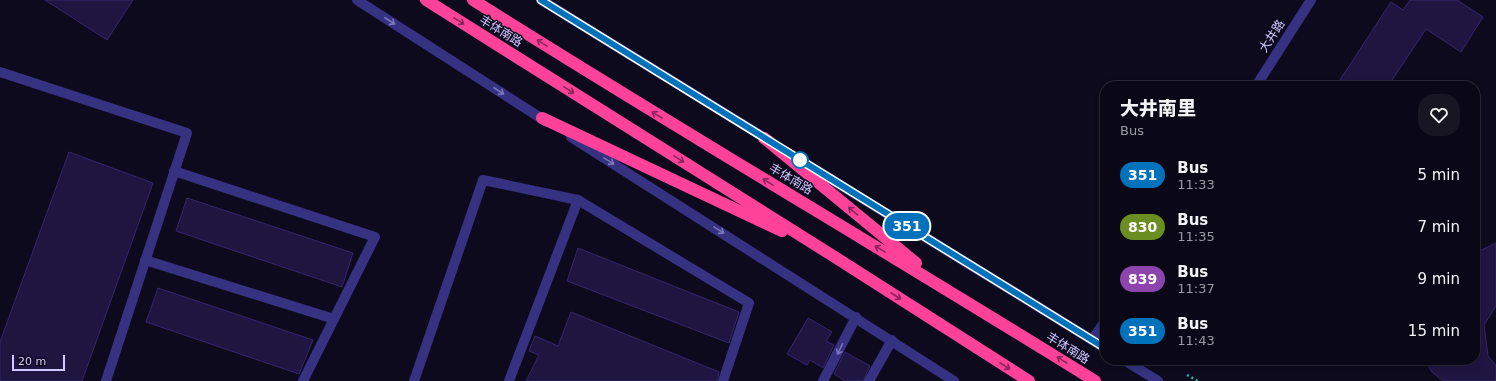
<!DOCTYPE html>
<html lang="en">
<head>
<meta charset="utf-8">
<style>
  :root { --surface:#0a0816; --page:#181623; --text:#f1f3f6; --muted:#999aa1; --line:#2a2935 }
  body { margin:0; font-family:"DejaVu Sans","Noto Sans SC",sans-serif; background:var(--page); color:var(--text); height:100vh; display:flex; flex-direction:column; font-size:15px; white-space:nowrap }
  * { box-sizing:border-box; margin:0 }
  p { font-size:13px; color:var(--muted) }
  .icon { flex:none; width:22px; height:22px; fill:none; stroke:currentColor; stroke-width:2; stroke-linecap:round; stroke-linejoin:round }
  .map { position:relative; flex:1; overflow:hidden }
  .drawer { position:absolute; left:1100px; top:81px; width:380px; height:284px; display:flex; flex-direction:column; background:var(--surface); border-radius:16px; box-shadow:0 2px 6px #0003,0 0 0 1px var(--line) }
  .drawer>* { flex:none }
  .badge { padding:0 8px; border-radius:13px; font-size:14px; line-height:26px }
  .scale { position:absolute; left:12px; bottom:10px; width:53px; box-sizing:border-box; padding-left:4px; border:2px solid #cfc7ff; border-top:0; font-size:11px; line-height:14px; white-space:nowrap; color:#cfc7ff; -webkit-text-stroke:3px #0e0a1e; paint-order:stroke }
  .map>.badge { position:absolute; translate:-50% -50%; box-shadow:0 0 0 2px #fff }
  .round { display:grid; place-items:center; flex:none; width:42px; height:42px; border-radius:16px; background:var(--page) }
  .overview { display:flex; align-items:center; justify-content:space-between; height:68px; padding:0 20px }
  h1 { font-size:19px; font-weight:800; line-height:30px }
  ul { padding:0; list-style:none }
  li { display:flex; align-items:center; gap:12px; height:52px; padding:0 20px }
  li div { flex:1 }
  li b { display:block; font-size:15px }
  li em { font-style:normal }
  li .badge { min-width:44px; font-weight:700; text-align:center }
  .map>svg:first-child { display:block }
  .building { fill:#1f1541; stroke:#35256f }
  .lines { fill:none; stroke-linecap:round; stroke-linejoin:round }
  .path { stroke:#23b7b1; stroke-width:2.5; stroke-dasharray:2 3; stroke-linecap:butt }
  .minor { stroke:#363181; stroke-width:10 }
  .highway { stroke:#ff4299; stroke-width:12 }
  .oneway { stroke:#7b74ba }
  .oneway2 { stroke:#86265c }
  .line-casing { stroke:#fff; stroke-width:9 }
  .line { stroke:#0072bc; stroke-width:6 }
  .stop-dot { fill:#fff; stroke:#0072bc; stroke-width:2 }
  .labels { text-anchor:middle; stroke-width:3; stroke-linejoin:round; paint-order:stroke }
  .street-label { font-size:12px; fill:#cfc7ff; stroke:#0e0a1e }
</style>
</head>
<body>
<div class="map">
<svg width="1496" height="381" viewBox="0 0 1496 381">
  <rect width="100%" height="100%" fill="#0e0a1e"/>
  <g class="building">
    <path d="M45,0H133L107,40Z"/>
    <path d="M1410,0H1457L1483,17L1461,52L1426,29L1388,86H1336L1391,2L1403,10Z"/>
    <path d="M69,152L153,183L82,381H0V342Z"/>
    <path d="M187,198L353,253L342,287L176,231Z"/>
    <path d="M1496,243V306L1484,325L1488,356L1496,365V381H1443L1432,372L1425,360H1475V253Z"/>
    <path d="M578,248L739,312L729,343L567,281Z"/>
    <path d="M158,288L313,340L299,374L146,322Z"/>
    <path d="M571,312L719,372L717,381H526L539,355L529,351L535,336L558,346Z"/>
    <path d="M808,318L832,332L826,341L834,345L823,368L810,360L807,365L787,354Z"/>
    <path d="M845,352L870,366L863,381H845L834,374Z"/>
  </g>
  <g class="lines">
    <path class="path" d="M1187,375L1198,381"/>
    <g class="minor">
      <path d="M357,0L547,122"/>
      <path d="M541,0L770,141"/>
      <path d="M0,72L187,133L106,381"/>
      <path d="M1256,86L1311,0"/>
      <path d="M571,137L954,381"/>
      <path d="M790,154L1105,348"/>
      <path d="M174,171L375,237L303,381"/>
      <path d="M145,260L334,319"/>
      <path d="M1092,340L1105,321"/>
      <path d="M1124,360L1158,381"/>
      <path d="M414,381L483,180L578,200"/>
      <path d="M509,381L578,200L749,303L723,381"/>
      <path d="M823,381L856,317"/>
      <path d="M869,381L892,340"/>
    </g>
    <g class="highway">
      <path d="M426,0L830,254L1029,381"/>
      <path d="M473,0C679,130 889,253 1095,381"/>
      <path d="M542,118L782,231"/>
      <path d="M764,138L916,263"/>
    </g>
  </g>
  <defs><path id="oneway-shaft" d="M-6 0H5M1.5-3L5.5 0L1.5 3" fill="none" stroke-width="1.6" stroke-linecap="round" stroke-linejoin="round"/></defs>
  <g class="oneway">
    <use href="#oneway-shaft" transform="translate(390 21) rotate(33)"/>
    <use href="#oneway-shaft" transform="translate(499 91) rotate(33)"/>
    <use href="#oneway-shaft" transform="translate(609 161) rotate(32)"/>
    <use href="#oneway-shaft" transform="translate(719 230) rotate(32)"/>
    <use href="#oneway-shaft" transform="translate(840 349) rotate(116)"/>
  </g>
  <g class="oneway2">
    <use href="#oneway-shaft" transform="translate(459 21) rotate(32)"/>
    <use href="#oneway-shaft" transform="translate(542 43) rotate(-148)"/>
    <use href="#oneway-shaft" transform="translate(569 90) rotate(32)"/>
    <use href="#oneway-shaft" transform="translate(657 115) rotate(-149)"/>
    <use href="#oneway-shaft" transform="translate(679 159) rotate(32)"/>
    <use href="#oneway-shaft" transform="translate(768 182) rotate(-149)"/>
    <use href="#oneway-shaft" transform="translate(853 211) rotate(-140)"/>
    <use href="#oneway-shaft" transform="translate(880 249) rotate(-149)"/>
    <use href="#oneway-shaft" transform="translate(896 296) rotate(33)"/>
    <use href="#oneway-shaft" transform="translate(1062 360) rotate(-148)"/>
    <use href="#oneway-shaft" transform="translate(1005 366) rotate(33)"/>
  </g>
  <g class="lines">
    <g class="line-casing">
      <path id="line" d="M541,0L1105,348"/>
    </g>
    <use href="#line" class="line"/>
  </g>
  <circle class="stop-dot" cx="800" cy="160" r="8"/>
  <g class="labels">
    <g class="street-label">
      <text transform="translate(501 31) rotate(32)" y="4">丰体南路</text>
      <text transform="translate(1272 36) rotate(-57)" y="4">大井路</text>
      <text transform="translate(791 179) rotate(31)" y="4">丰体南路</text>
      <text transform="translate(1068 348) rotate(32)" y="4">丰体南路</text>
    </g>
  </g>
</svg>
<div class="scale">20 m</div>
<b class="badge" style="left:907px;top:226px;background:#0072bc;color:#fff">351</b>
<section class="drawer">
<div class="overview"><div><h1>大井南里</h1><p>Bus</p></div><a class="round"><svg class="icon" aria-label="heart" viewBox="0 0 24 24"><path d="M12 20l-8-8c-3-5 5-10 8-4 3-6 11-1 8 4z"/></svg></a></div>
<ul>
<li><span class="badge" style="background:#0072bc;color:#fff">351</span><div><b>Bus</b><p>11:33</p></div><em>5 min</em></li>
<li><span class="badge" style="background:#6b8e23;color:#fff">830</span><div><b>Bus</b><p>11:35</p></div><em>7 min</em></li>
<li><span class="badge" style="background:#8e44ad;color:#fff">839</span><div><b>Bus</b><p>11:37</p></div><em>9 min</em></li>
<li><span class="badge" style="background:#0072bc;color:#fff">351</span><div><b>Bus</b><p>11:43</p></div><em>15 min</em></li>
</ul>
</section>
</div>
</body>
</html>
